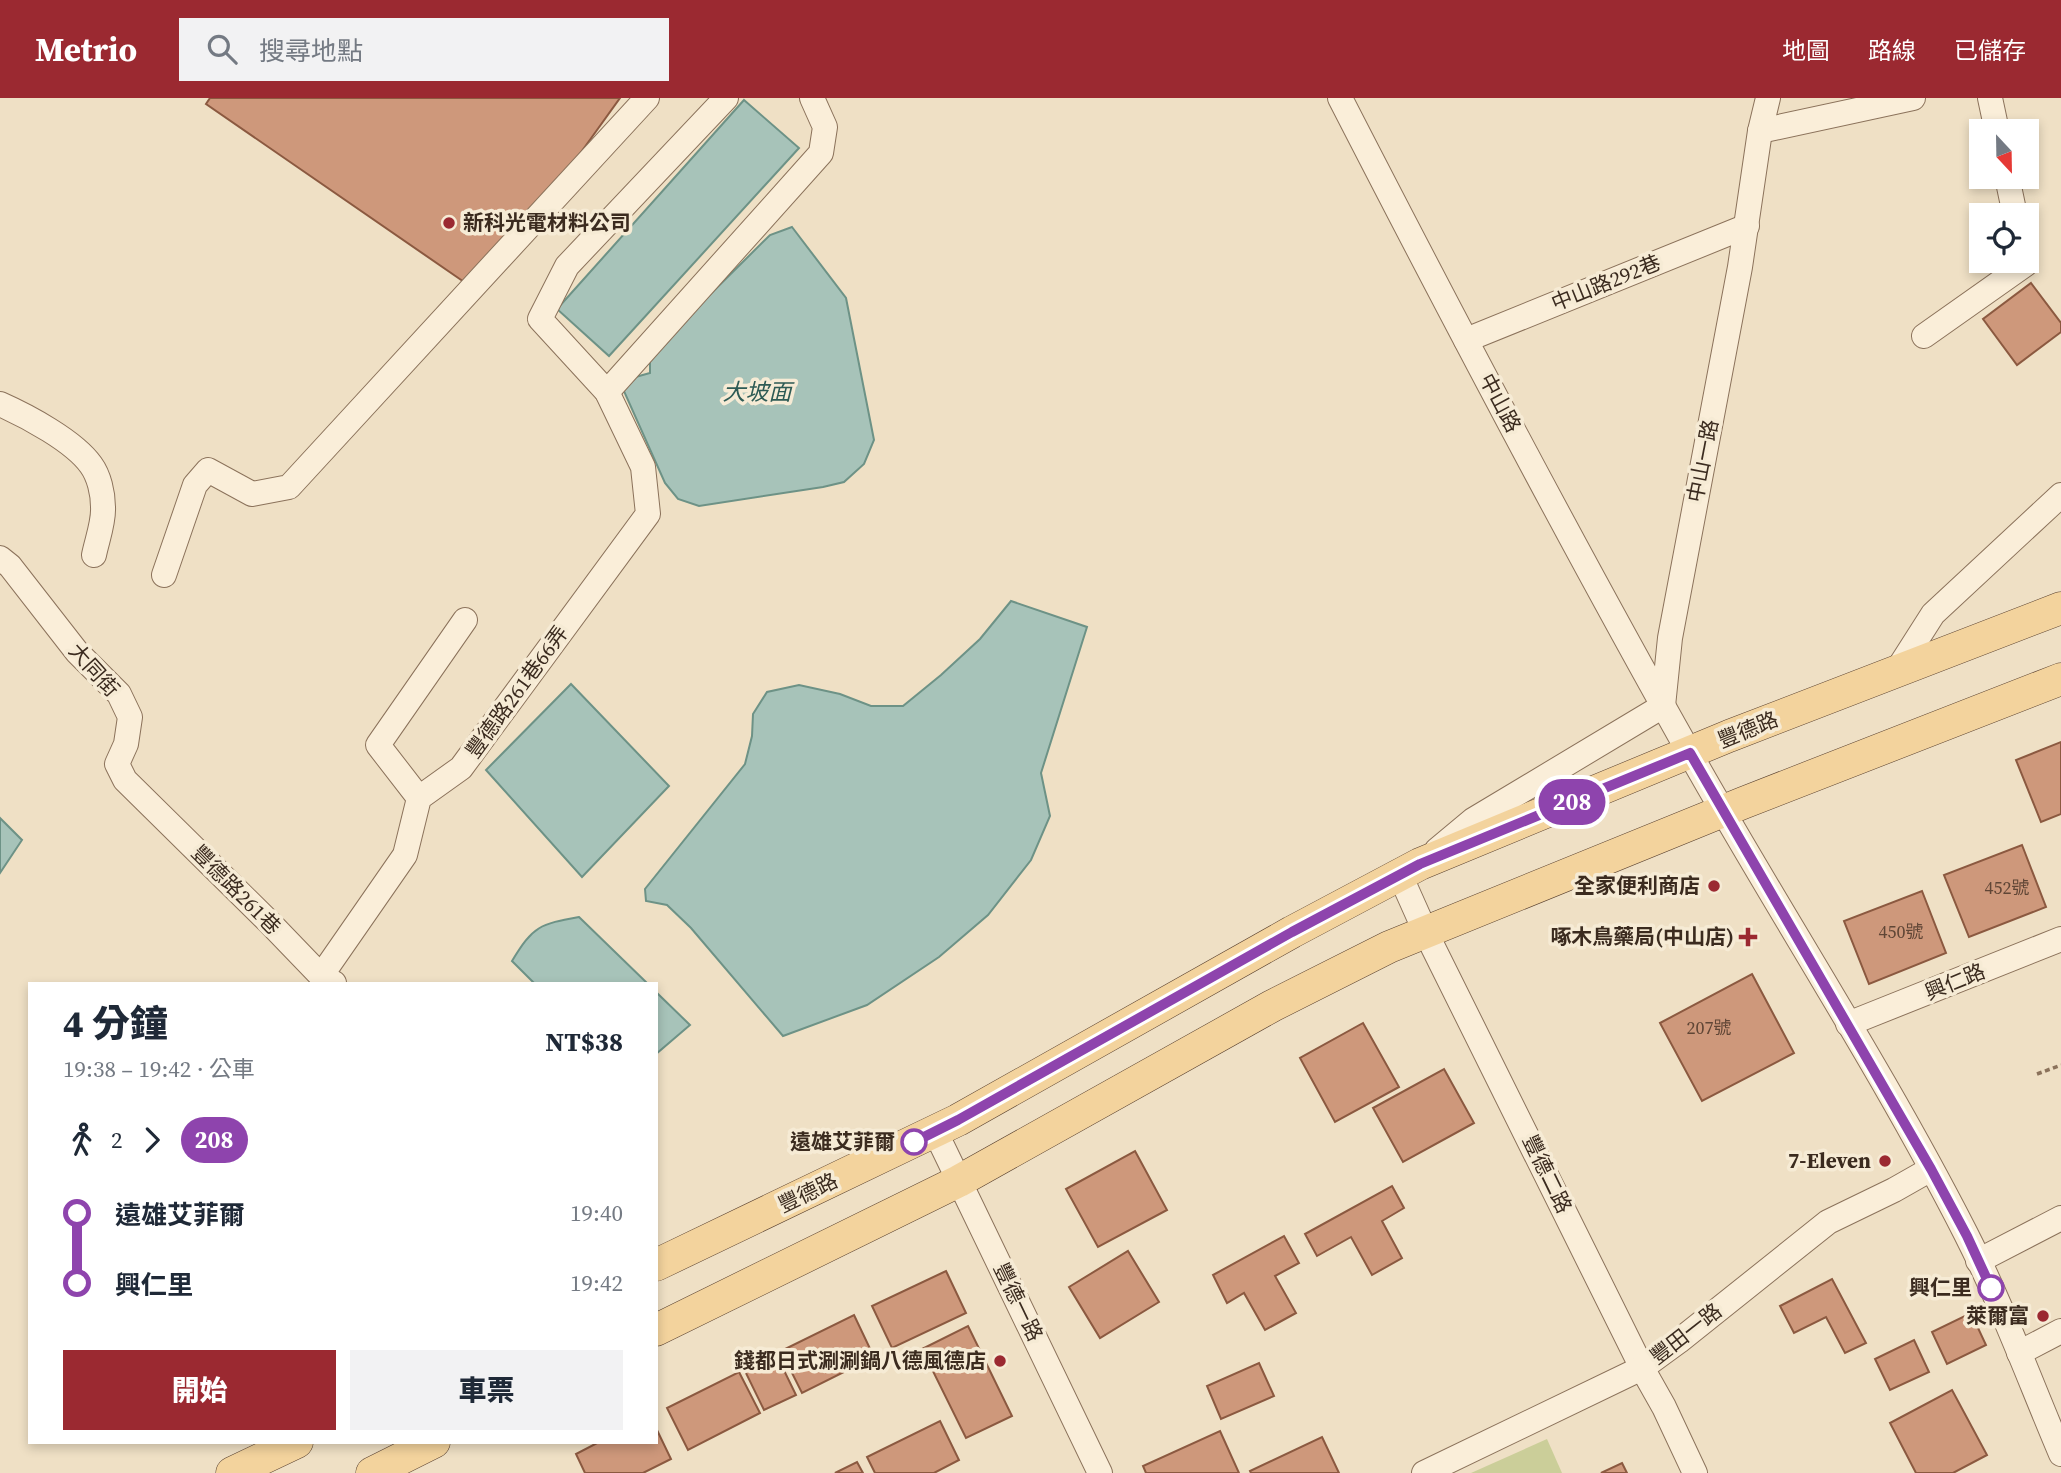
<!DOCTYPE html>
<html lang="zh-TW">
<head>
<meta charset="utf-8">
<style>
  :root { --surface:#fff; --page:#f2f2f3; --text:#1f2937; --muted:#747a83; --accent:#9b2931 }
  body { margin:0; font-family:"Source Serif 4","Noto Sans TC",serif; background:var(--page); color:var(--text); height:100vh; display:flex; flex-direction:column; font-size:26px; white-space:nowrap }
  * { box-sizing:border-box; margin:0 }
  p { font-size:23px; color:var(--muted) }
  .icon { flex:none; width:38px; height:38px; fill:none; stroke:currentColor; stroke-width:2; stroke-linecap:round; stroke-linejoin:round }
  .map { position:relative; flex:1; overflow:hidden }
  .sheet { position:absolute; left:28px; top:884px; width:630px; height:462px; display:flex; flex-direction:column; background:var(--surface); border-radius:0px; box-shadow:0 4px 10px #0003 }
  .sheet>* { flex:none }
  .badge { padding:0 14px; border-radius:23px; font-size:24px; line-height:46px }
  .needle { width:46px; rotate:158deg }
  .tools { position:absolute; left:1969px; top:21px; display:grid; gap:14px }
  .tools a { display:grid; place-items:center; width:70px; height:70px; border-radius:0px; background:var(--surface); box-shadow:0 4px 10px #0003; font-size:35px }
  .map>.badge { position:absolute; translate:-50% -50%; box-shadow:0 0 0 4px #fff }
  .legs { display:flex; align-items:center; gap:10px; height:77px; padding:0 35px; font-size:23px }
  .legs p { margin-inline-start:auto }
  .overview { display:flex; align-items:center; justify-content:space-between; height:119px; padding:0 35px }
  h1 { font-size:38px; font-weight:800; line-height:52px }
  .button { display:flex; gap:14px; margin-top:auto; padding:14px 35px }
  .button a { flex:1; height:80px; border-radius:0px; background:var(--accent); color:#fff; font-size:28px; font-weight:800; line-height:80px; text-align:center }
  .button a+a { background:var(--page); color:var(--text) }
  ul { padding:0 35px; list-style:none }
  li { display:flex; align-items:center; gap:24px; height:70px; font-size:26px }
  li i { display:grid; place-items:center; width:10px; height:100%; margin:0 9px; background:currentColor }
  li i::after { content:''; width:18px; height:18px; margin:-9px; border:5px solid; border-radius:50%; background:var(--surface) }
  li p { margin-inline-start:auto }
  li:first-child i { background:linear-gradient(#0000 50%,currentColor 0) }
  li:last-child i { background:linear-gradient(currentColor 50%,#0000 0) }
  header { display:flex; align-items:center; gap:42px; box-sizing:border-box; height:98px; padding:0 35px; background:var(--accent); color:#fff }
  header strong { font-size:33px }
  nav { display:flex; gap:38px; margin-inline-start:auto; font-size:24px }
  .search { width:490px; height:63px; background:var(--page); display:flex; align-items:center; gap:18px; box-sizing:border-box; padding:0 24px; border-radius:0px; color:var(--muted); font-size:26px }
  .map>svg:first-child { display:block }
  .green { fill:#cbce99 }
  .water { fill:#a7c3b9; stroke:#6d9286; stroke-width:2 }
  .building { fill:#ce987b; stroke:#8b5940; stroke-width:2 }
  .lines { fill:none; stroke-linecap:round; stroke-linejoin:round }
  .minor-casing { stroke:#8b725b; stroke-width:26 }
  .major-casing { stroke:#59402f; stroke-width:33 }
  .path { stroke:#8b725b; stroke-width:3.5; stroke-dasharray:5 3.5; stroke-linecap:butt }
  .minor { stroke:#faeed9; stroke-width:24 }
  .major { stroke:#f3d39d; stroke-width:32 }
  .line-1-casing { stroke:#fff; stroke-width:16 }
  .line-1 { stroke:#8e44ad; stroke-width:10 }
  .poi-dot { fill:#9b2931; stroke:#f6ebd5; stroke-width:2.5 }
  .stop-1-dot { fill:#fff; stroke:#8e44ad; stroke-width:3.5 }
  .labels { text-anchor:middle; stroke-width:7; stroke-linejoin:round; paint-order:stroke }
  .number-label { font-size:18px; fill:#604636 }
  .poi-label { font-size:21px; font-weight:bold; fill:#3b2b1f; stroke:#f6ebd5; text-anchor:end }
  .street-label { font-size:21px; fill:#3b2b1f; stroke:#f6ebd5 }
  .stop-label { font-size:21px; font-weight:bold; fill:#3b2b1f; stroke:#f6ebd5; text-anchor:end }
  .water-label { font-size:23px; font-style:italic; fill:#2e5b55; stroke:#f6ebd5 }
</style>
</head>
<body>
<header>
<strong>Metrio</strong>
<div class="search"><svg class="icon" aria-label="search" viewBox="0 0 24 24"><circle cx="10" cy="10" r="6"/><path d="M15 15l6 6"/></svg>搜尋地點</div>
<nav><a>地圖</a><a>路線</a><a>已儲存</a></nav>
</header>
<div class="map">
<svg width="2061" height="1375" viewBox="0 0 2061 1375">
  <rect width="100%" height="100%" fill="#efe0c5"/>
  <path class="green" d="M1547,1341L1562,1375H1471Z"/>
  <g class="water">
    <path d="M744,2L799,50L609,258L557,211Z"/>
    <path d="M792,129L846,200L874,342L864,366L844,384L823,389L699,408L678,401L665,385L623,291L632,280L650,275V256L770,137Z"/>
    <path d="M1011,503L1087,529L1041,675L1050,718L1031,762L988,817L939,859L867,907L783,938L691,830L667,807L646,803L645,791L745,666L752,638L753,616L767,594L799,587L840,596L871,608H903L941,577L980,541Z"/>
    <path d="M571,586L669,688L582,779L486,672Z"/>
    <path d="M0,720L22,742L0,775Z"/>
    <path d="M579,819L647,885H534L512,863C533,828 540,826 579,819Z"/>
    <path d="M656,894L690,927L656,956Z"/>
  </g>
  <g class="building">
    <path d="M210,0H620L574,64L467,186L206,6Z"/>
    <path d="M2031,185L2061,225V234L2017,267L1983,221Z"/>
    <path d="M2061,644V716L2041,724L2016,662Z"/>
    <path d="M2022,747L2046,809L1969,839L1944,777Z"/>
    <path d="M1922,793L1946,855L1869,886L1844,823Z"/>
    <path d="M1752,876L1794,955L1702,1003L1660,925Z"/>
    <path d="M1363,925L1399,989L1335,1024L1300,960Z"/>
    <path d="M1444,971L1474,1025L1403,1064L1373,1010Z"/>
    <path d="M1135,1053L1167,1112L1098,1149L1066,1091Z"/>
    <path d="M1392,1088L1404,1110L1382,1123L1402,1160L1372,1177L1351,1139L1317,1158L1305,1136Z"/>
    <path d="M1284,1138L1299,1165L1275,1178L1296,1215L1265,1232L1244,1195L1227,1205L1213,1177Z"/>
    <path d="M1128,1153L1159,1204L1100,1240L1069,1189Z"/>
    <path d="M946,1173L966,1215L892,1250L872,1208Z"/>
    <path d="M1832,1181L1866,1245L1845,1255L1826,1219L1794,1235L1780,1208Z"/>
    <path d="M1971,1215L1986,1247L1947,1266L1932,1234Z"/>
    <path d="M854,1217L874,1259L802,1295L781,1253Z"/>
    <path d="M968,1228L1012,1318L966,1340L922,1251Z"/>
    <path d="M1914,1242L1929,1274L1890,1292L1875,1261Z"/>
    <path d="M776,1256L796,1297L764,1312L744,1271Z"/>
    <path d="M1259,1265L1274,1298L1221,1321L1207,1288Z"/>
    <path d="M739,1274L760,1315L688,1352L667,1310Z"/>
    <path d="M1952,1292L1987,1357L1953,1375H1916L1890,1325Z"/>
    <path d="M940,1323L959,1362L934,1375H875L867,1359Z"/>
    <path d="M656,1330L671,1361L643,1375H585L576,1356L599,1344H656Z"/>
    <path d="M1220,1333L1239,1375H1146L1143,1368Z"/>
    <path d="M1322,1339L1339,1375H1251L1250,1373Z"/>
    <path d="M857,1364L863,1375H835Z"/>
    <path d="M1622,1365L1627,1375H1601Z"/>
  </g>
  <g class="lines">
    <g class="minor-casing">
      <g id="minor">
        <path d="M1340,0C1453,220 1568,439 1689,654C1780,816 1882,971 1966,1136C2002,1207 2030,1283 2061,1356"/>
        <path d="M1990,0L1997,33"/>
        <path d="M1760,33L1913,0"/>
        <path d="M2007,79L2015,117"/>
        <path d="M1924,238L2026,166L2025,163"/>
        <path d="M1466,242L1747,128"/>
        <path d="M607,294L821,55L825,29L812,0"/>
        <path d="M0,306C27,318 74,343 91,367C99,378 103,395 103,409C104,424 97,442 94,457"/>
        <path d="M0,460L10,468L77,554L119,596L130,619L126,646L117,666L125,682L269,824L321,878L334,885"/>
        <path d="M164,477L195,387L208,372L252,396L289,389L647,0"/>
        <path d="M1896,574L1933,516L2061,397"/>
        <path d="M1663,608L1670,540L1740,169L1760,33L1768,0"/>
        <path d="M419,700L378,647L465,522"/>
        <path d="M1437,752L1473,722L1663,608"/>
        <path d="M1400,777L1425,833L1642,1270L1664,1309L1695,1375"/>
        <path d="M321,878L405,757L419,700L461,670L648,416L643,369L607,294L540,221L567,168L726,0"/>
        <path d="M1848,926L2061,841"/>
        <path d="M935,1033L1100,1375"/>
        <path d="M1978,1163L2061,1120"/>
        <path d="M2019,1255L2061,1233"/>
        <path d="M1424,1375L1642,1270L1679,1243L1828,1124L1894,1092L1931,1071"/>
      </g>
    </g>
    <g class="major-casing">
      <g id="major">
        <path d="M656,1167L958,1022L1292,834L1420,766L1729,638L2061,510"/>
        <path d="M656,1232L959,1083L1272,908L1389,849L1743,705L2061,581"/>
        <path d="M232,1375L297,1344"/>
        <path d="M372,1375L434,1344"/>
      </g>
    </g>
    <path class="path" d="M2037,976L2061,967"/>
    <use href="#minor" class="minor"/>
    <use href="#major" class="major"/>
  </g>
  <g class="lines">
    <g class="line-1-casing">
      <path id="line-1" d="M914,1044L958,1022L1292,834L1420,766L1690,655L1931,1071L1967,1138L1991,1190"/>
    </g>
    <use href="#line-1" class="line-1"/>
  </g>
  <g class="poi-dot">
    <circle cx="449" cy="125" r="7"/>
    <circle cx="1714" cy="788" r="7"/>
    <path d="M1744.5 828.5h7v7h7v7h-7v7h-7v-7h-7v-7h7z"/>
    <circle cx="1885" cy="1063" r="7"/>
    <circle cx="2043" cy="1218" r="7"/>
    <circle cx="1000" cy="1263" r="7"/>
  </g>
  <g class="stop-1-dot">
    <circle cx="914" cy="1044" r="12"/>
    <circle cx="1991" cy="1190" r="12"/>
  </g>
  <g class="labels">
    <g class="number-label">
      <text x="2007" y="796">452號</text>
      <text x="1901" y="840">450號</text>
      <text x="1709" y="936">207號</text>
    </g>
    <g class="poi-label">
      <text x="463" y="132" text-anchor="start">新科光電材料公司</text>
      <text x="1700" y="795">全家便利商店</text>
      <text x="1734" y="846">啄木鳥藥局(中山店)</text>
      <text x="1871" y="1070">7-Eleven</text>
      <text x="2029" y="1225">萊爾富</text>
      <text x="986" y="1270">錢都日式涮涮鍋八德風德店</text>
    </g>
    <g class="street-label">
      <text transform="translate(1606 185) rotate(-22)" y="7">中山路292巷</text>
      <text transform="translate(1500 305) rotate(62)" y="7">中山路</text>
      <text transform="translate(1703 363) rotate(-79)" y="7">中山一路</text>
      <text transform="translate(94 572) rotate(48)" y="7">大同街</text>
      <text transform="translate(517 594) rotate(-54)" y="7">豐德路261巷66弄</text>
      <text transform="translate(1748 632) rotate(-22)" y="7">豐德路</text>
      <text transform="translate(236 792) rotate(45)" y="7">豐德路261巷</text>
      <text transform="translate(1955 884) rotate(-22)" y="7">興仁路</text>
      <text transform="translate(1547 1076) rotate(64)" y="7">豐德二路</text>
      <text transform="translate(808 1095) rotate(-26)" y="7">豐德路</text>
      <text transform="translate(1018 1204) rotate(64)" y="7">豐德一路</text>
      <text transform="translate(1686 1236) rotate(-38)" y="7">豐田一路</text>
    </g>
    <g class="stop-label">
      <text x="895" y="1051">遠雄艾菲爾</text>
      <text x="1972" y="1197">興仁里</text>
    </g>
    <g class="water-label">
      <text x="757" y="302">大坡面</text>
    </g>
  </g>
</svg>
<div class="tools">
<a><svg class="needle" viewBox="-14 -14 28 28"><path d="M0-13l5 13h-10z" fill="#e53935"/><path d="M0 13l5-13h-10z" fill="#747a83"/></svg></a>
<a><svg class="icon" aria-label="locate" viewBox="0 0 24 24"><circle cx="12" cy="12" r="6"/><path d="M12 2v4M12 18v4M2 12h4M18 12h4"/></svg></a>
</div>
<b class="badge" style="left:1572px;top:704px;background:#8e44ad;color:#fff">208</b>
<section class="sheet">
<div class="overview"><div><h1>4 分鐘</h1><p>19:38 – 19:42 · 公車</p></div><b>NT$38</b></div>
<div class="legs"><svg class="icon" aria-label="walk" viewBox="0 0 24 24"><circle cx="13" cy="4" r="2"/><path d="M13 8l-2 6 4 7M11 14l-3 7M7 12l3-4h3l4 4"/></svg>2<svg class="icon" aria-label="forward" viewBox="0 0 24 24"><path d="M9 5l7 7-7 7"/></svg><b class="badge" style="background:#8e44ad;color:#fff">208</b></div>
<ul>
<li><i style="color:#8e44ad"></i><b>遠雄艾菲爾</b><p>19:40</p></li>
<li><i style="color:#8e44ad"></i><b>興仁里</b><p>19:42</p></li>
</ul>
<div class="button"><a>開始</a><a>車票</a></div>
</section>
</div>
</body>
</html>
